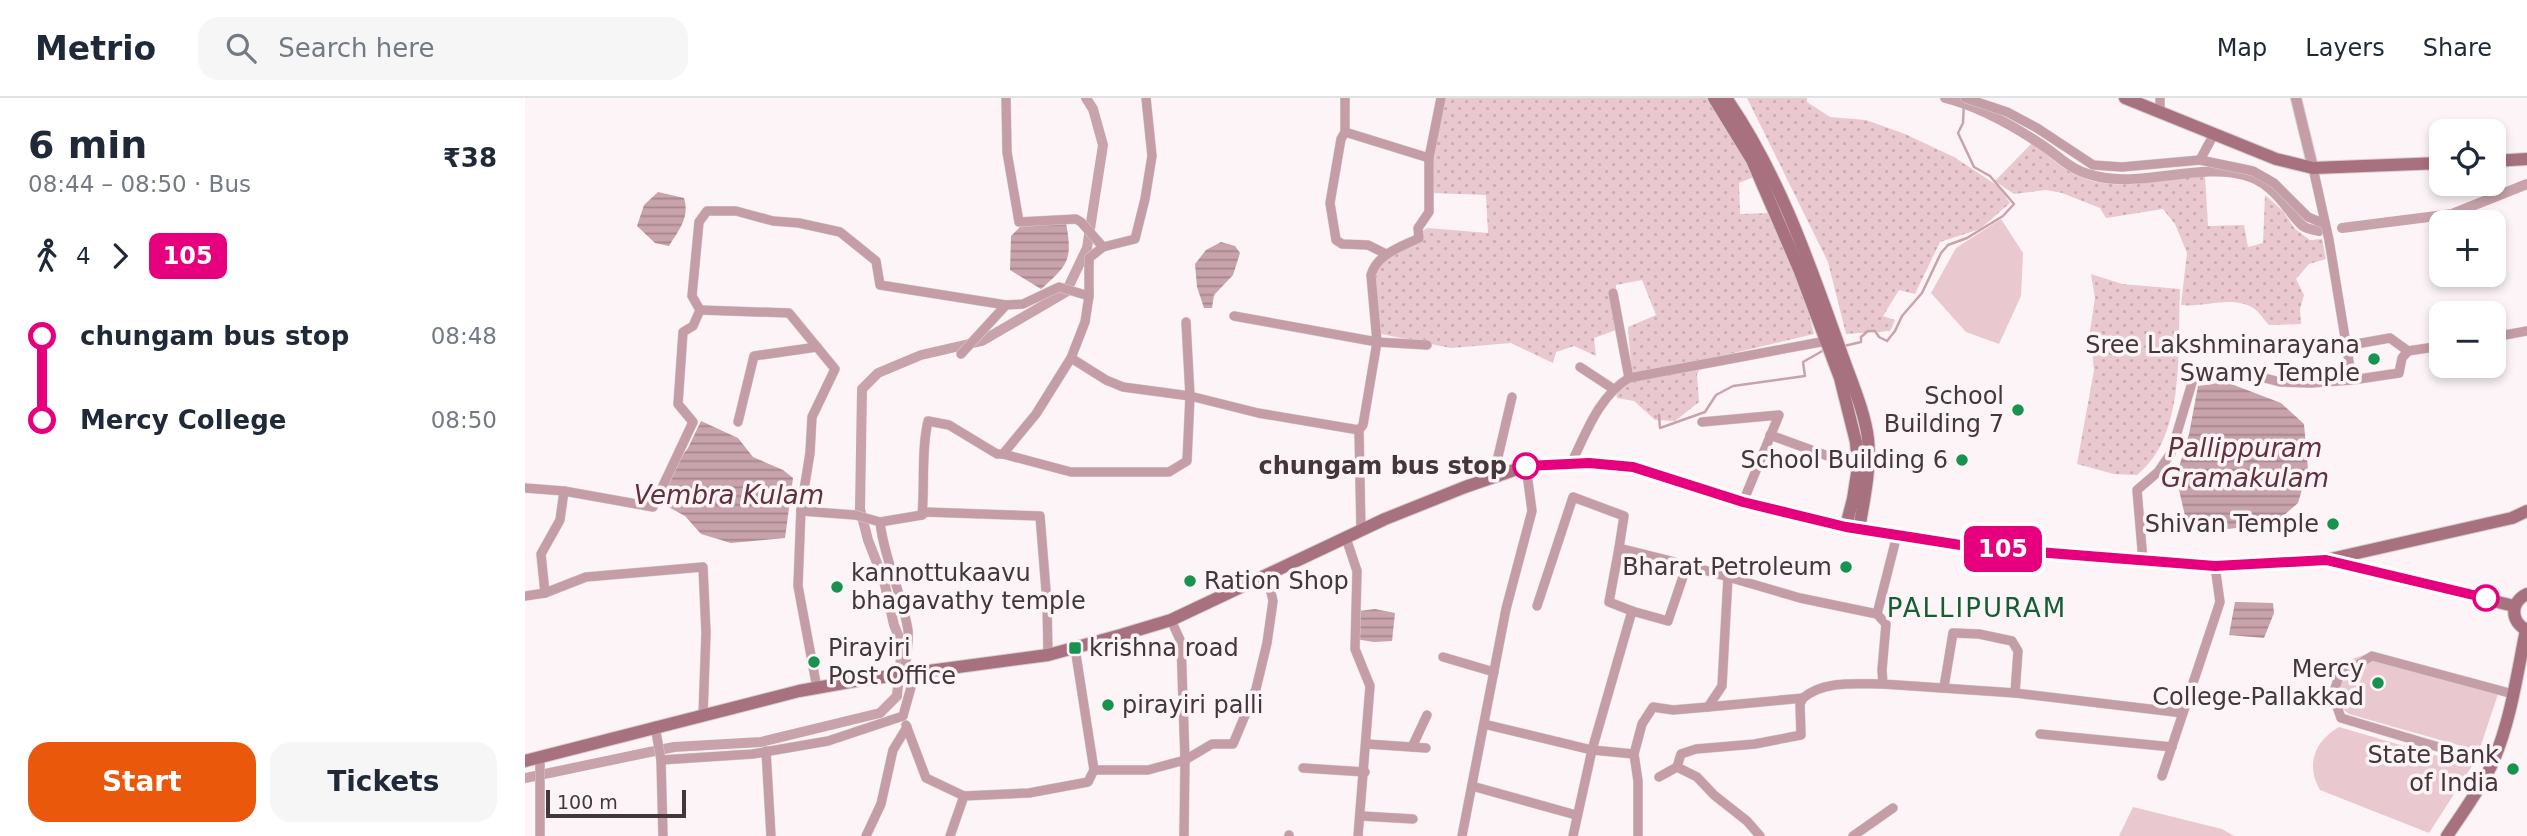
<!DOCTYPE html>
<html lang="en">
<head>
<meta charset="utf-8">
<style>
  :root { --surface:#fff; --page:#f6f6f7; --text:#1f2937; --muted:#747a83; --line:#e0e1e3; --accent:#ea580c }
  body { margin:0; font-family:"DejaVu Sans",sans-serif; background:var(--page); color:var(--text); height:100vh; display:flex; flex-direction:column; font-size:26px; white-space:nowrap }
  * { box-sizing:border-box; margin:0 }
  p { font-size:23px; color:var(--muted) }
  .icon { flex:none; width:38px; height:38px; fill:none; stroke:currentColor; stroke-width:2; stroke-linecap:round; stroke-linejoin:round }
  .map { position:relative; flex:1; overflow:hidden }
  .details { display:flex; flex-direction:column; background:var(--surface); width:525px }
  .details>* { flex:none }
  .badge { padding:0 14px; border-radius:10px; font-size:24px; line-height:46px }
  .buttons { position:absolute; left:1904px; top:21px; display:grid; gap:14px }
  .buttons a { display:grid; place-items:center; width:77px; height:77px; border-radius:14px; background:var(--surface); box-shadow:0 4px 10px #0003; font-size:35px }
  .scale { position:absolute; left:21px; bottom:18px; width:140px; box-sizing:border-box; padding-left:7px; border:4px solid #44363a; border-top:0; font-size:19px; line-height:24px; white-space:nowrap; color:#44363a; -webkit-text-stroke:5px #fcf4f6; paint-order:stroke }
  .map>.badge { position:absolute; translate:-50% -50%; box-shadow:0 0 0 4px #fff }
  .legs { display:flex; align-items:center; gap:10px; height:77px; padding:0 28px; font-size:23px }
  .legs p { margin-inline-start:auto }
  .overview { display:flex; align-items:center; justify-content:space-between; height:119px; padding:0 28px }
  h1 { font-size:38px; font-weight:800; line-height:52px }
  .cta { display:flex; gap:14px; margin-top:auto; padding:14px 28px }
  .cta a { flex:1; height:80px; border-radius:21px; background:var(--accent); color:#fff; font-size:28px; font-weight:800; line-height:80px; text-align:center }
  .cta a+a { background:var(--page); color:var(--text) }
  ul { padding:0 28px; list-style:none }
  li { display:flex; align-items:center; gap:24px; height:84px; font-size:26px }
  li i { display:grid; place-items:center; width:10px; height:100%; margin:0 9px; background:currentColor }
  li i::after { content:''; width:18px; height:18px; margin:-9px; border:5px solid; border-radius:50%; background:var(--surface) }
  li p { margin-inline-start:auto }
  li:first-child i { background:linear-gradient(#0000 50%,currentColor 0) }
  li:last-child i { background:linear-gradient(currentColor 50%,#0000 0) }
  header { display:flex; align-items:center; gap:42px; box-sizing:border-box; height:98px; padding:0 35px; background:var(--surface); border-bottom:2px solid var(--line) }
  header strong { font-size:33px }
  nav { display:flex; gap:38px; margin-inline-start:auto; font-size:24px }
  .search { width:490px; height:63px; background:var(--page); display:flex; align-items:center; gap:18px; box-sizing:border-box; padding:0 24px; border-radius:21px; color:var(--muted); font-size:26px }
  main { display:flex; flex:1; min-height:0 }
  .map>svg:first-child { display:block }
  .grass { fill:url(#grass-dots) }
  .park { fill:#e9c8cf }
  .water { fill:url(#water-rules) }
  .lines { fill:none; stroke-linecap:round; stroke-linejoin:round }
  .stream { stroke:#c9a3ac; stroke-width:2.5 }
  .canal { stroke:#c9a3ac; stroke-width:10 }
  .minor-casing { stroke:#d7ced0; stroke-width:10 }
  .tertiary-casing { stroke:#d7ced0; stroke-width:12 }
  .secondary-casing { stroke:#d7ced0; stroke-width:14 }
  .minor { stroke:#c49da6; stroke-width:9 }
  .tertiary { stroke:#c49da6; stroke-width:10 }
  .secondary { stroke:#a8717f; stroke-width:12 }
  .line-1-casing { stroke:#fff; stroke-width:16 }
  .line-1 { stroke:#e6007e; stroke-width:10 }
  .poi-dot { fill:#18934f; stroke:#fcf4f6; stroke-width:2.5 }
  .stop-1-dot { fill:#fff; stroke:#e6007e; stroke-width:3.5 }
  .labels { text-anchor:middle; stroke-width:7; stroke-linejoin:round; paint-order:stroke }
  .poi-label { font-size:24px; fill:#44363a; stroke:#fcf4f6; text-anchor:end }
  .stop-label { font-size:24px; font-weight:bold; fill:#44363a; stroke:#fcf4f6; text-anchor:end }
  .water-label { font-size:26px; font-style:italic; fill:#622f3e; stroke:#fcf4f6 }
  .neighbourhood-label { font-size:26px; letter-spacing:2px; fill:#145e33; stroke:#fcf4f6 }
</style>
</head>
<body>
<header>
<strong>Metrio</strong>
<div class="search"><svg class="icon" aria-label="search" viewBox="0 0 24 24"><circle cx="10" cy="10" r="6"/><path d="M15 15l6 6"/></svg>Search here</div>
<nav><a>Map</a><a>Layers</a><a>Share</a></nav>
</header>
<main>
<section class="details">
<div class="overview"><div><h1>6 min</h1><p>08:44 – 08:50 · Bus</p></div><b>₹38</b></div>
<div class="legs"><svg class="icon" aria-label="walk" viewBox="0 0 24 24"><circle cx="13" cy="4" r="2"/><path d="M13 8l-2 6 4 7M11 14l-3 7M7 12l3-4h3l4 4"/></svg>4<svg class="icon" aria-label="forward" viewBox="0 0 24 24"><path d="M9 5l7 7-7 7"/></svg><b class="badge" style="background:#e6007e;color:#fff">105</b></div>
<ul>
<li><i style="color:#e6007e"></i><b>chungam bus stop</b><p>08:48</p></li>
<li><i style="color:#e6007e"></i><b>Mercy College</b><p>08:50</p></li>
</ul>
<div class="cta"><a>Start</a><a>Tickets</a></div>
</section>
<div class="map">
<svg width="2002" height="738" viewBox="0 0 2002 738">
  <defs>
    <pattern id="grass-dots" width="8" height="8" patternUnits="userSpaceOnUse" patternTransform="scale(1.75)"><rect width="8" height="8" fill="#e9c8cf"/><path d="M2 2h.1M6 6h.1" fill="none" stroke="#c9acb2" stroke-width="1.8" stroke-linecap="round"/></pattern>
    <pattern id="water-rules" width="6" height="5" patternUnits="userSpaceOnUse" patternTransform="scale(1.75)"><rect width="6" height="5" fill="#c9a3ac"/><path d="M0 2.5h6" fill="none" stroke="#a5868d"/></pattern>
  </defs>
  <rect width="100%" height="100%" fill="#fcf4f6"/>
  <g class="grass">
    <path d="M921,0H1182L1207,35L1229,79L1214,85L1215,116L1246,115L1274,178L1289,236L1180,262L1172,276L1174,304L1150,323L1130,322L1109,303L1092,300L1089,287L1107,278L1103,229L1131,217L1117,182L1091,187V232L1069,240L1071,258L1049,248L1031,254L1028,265L986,245L926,250L856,236L849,177L865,153L902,130L963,135L961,97L907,95L908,40Z"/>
    <path d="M1222,0H1282V4L1305,19L1341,22L1380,36L1429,59L1473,88L1485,105L1455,131L1415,144L1390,196L1374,192L1358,218L1370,222L1365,233L1321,236L1303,164Z"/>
    <path d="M1507,45C1522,56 1539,73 1556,79C1596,95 1640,80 1680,78L1683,128L1719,127L1723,149L1738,145L1740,97L1758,113L1770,131L1785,142L1797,141L1801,161L1784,166L1771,181L1779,197L1775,211L1776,226L1744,227C1739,222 1734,213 1728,210C1706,197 1680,210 1656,207L1662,155L1650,126L1638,111L1581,120L1575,110L1537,95L1521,92L1489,96L1470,83Z"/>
    <path d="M1566,176L1597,186L1655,191C1652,249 1662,337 1612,377L1589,376L1552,366L1569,272L1565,233L1570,200Z"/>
  </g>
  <g class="park">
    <path d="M1476,121L1498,155L1496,198L1474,246L1441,234L1406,195L1431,150Z"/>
    <path d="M1845,555L1974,593L1954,653L1824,616L1815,608V581L1827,561Z"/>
    <path d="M1814,629L1947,668L1904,735L1795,692C1780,666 1790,643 1814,629Z"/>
    <path d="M1608,709L1697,731L1709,738H1594Z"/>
  </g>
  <g class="water">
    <path d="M133,94L159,100C165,119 154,132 144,148L130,145L112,128L119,107Z"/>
    <path d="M541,125C548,162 543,167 516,191L485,172L486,138L498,126Z"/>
    <path d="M696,144L710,148L715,155L708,177L689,197L687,210H679L672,189L670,166L681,152Z"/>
    <path d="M1701,284L1756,305L1779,326L1783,371L1773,405L1750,425L1703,431L1661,422L1651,379L1664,336L1673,288Z"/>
    <path d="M176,323L213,340L228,359L258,372L268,380L260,440L206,445L176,436L160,418L138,406V383L163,350Z"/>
    <path d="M1710,504L1748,505L1749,515L1739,540L1704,537Z"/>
    <path d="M850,511L870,515L867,543L849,544L830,541L834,513Z"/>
  </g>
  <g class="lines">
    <g class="stream">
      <path d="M1319,248L1336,244V239L1343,233H1350L1354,239L1362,243L1370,233L1377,218L1397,195L1416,155L1423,147L1442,140L1478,118L1489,106L1465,78L1449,69L1433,35L1438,25L1439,4"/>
      <path d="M1134,317L1135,330L1180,314L1191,297L1208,288L1280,278L1278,264L1299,252"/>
    </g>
    <g class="canal">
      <path d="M1420,0C1453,8 1483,25 1511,43C1537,59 1543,73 1575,79C1621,88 1677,65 1719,77C1739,82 1752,96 1764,112C1768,117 1773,124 1778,128C1782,131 1789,132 1794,133"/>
      <path d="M1817,130L1927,116L2002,86"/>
      <path d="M375,569L377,547L369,527L359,483L343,442L335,411L337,291L353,275L396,257L457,243L541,194L562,150L578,47L568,11L561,0"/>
      <path d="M0,680L149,649L236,644L355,615L372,598L373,586"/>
    </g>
    <g class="minor-casing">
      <g id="minor">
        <path d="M481,0L482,54L494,124L551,121L556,124L578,149"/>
        <path d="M820,0V34"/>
        <path d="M1440,0L1482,14L1512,30L1568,67L1597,69L1675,62L1728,73L1749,85L1783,119L1800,126"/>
        <path d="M1635,14V0"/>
        <path d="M1675,62L1689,36"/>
        <path d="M861,156L843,147L817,146L811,142L805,105L816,41L820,34L904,60"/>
        <path d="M1088,195L1104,280"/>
        <path d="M175,212L264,215L310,271L287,319L285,355L276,410L273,488L292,590"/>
        <path d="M709,218L852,244L902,247"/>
        <path d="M1969,239L2002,233"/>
        <path d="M1820,248L1865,240L1883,253L1916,248"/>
        <path d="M436,256L481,207"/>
        <path d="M546,260L581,282L598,289L665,298L733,315L834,332"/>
        <path d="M1055,269L1087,290"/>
        <path d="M1827,282L1874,275L1877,260L1883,253"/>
        <path d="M213,324L229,258L292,249"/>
        <path d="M1177,324L1254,317L1218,404"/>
        <path d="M1245,337L1333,369"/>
        <path d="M478,356L546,374H644L662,363L665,298L661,224"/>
        <path d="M1046,366C1061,335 1074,298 1104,280L1301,243"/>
        <path d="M968,380L987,299"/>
        <path d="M0,390L39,393L35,422L16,456L20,495"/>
        <path d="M39,393L128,409L168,324L153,306L158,234L168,228L175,212L167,198L174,124L182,113H211L248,123L274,125L315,134L351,163L355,187L481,207L498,206L534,189L564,198"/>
        <path d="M276,413L330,417L355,424"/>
        <path d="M397,417L400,414L515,418L522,505L523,557"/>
        <path d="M836,433L834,332L838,327L852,244L846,177C852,156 876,149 894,140L893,130L904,114V60L916,0"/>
        <path d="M821,440L832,473L830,551L845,588L833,738"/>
        <path d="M1618,463L1612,392L1633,374L1646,355L1669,278L1709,272L1755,284L1786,285L1827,282L1804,142L1788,70"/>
        <path d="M0,498L20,495L61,479L178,469L181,535L178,617"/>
        <path d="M1012,508L1048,399L1099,418L1094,450L1162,467L1275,500L1352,516L1361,526L1357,572L1358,586L1490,595L1658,615"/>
        <path d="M1107,513L1143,523L1162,467"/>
        <path d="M1352,516L1372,437"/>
        <path d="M646,522L656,544L660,662L659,738"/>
        <path d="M550,550L569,672H623L660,662L687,646H708L731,591L742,545L748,503L742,477"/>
        <path d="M918,559L969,574"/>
        <path d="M1419,589L1428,535L1454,536L1487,543L1493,553L1490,595"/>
        <path d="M1183,609L1278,600C1299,582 1332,586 1358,586"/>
        <path d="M959,626L1067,652L1109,656"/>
        <path d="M381,627L401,680L439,698"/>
        <path d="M130,628L136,662L228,656L303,643L378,618L390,575L380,571C381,559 384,544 383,532C377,495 359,461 355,424L397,417C400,386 396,353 403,323L424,327L472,356H478L511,316L546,260L560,224L564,198V160L578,149L610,141L620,101L627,58L621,0"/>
        <path d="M1515,636L1647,649"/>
        <path d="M842,646L901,650"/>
        <path d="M887,649L902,617"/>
        <path d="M241,653L246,738"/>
        <path d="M15,659V738"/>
        <path d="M136,662L138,738"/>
        <path d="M1967,665L1816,620L1808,597L1814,578L1847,558L1988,596"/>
        <path d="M1152,669L1156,656L1171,651L1230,646L1276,637L1275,606L1278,600"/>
        <path d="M778,670L840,674"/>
        <path d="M1637,678L1695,504L1690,468"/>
        <path d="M1134,679L1152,669L1172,679L1189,697L1222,723L1235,738"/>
        <path d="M947,688L1051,717"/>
        <path d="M837,718L888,721"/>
        <path d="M341,738L356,706L368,652L382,629"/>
        <path d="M425,738L439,698L504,695L563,684L569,672"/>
        <path d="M764,738V737"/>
        <path d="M937,738L981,511L1007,413L1001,368"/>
        <path d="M1048,738L1067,652L1107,513L1084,504L1094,450"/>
        <path d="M1113,738V683L1109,656L1117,626L1128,609L1148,612L1183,609L1197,588L1203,479"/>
        <path d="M1328,738L1368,710"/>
      </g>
    </g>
    <g class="tertiary-casing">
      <path id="tertiary" d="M1771,0L1788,70"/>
    </g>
    <g class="secondary-casing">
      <g id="secondary">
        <path d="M1189,0L1227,62L1274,171L1315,280L1331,344L1333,369L1328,401L1321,428"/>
        <path d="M1201,0C1254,76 1285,167 1316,254C1325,280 1340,314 1343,341C1346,371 1339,401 1334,431"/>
        <path d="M1600,0L1751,61L1788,70L1916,65"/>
        <path d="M1969,63L2002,61"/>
        <path d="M1805,463L1989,508"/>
        <path d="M2002,496C1985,504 1985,524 2002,532"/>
        <path d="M0,663L274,593L336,582L523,557L596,537L646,522L860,421L940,389L1001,368L1064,365L1108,369L1218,404L1321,428L1448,449L1690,468L1801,462L1987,420L2002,413"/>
        <path d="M1922,738C1938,714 1956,690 1968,664C1986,622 1992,576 2001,532"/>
      </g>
    </g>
    <use href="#minor" class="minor"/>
    <use href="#tertiary" class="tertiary"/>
    <use href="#secondary" class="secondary"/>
  </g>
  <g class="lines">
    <g class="line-1-casing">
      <path id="line-1" d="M1001,368L1064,365L1108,369L1218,404L1321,429L1448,449L1690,468L1801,462L1961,500"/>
    </g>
    <use href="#line-1" class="line-1"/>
  </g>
  <g class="poi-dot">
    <circle cx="1849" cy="261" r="7"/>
    <circle cx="1493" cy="312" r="7"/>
    <circle cx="1437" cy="362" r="7"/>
    <circle cx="1808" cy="426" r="7"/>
    <circle cx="1321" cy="469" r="7"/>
    <circle cx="665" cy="483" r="7"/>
    <circle cx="312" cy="489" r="7"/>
    <rect x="543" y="543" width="14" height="14" rx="3.5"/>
    <circle cx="289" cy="564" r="7"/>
    <circle cx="1853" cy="585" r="7"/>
    <circle cx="583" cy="607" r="7"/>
    <circle cx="1988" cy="671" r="7"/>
  </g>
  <g class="stop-1-dot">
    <circle cx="1001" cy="368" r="12"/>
    <circle cx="1961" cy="500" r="12"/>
  </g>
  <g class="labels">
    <g class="poi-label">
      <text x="1835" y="255">Sree Lakshminarayana<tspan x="1835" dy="28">Swamy Temple</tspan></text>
      <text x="1479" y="306">School<tspan x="1479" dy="28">Building 7</tspan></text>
      <text x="1423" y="370">School Building 6</text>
      <text x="1794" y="434">Shivan Temple</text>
      <text x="1307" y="477">Bharat Petroleum</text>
      <text x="326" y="483" text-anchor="start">kannottukaavu<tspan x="326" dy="28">bhagavathy temple</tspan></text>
      <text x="679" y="491" text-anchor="start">Ration Shop</text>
      <text x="303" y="558" text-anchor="start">Pirayiri<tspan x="303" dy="28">Post Office</tspan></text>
      <text x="564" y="558" text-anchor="start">krishna road</text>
      <text x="1839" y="579">Mercy<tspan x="1839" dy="28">College-Pallakkad</tspan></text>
      <text x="597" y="615" text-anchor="start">pirayiri palli</text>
      <text x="1974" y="665">State Bank<tspan x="1974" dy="28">of India</tspan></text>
    </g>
    <g class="stop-label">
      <text x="982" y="376">chungam bus stop</text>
    </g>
    <g class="water-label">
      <text x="1720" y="359">Pallippuram<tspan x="1720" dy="30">Gramakulam</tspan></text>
      <text x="204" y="406">Vembra Kulam</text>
    </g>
    <g class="neighbourhood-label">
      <text x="1452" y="519">PALLIPURAM</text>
    </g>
  </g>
</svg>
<div class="buttons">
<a><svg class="icon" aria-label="locate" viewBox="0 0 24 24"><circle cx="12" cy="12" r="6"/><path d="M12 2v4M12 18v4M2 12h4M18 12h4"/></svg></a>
<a>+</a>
<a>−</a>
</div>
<div class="scale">100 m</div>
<b class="badge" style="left:1478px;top:451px;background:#e6007e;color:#fff">105</b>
</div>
</main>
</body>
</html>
